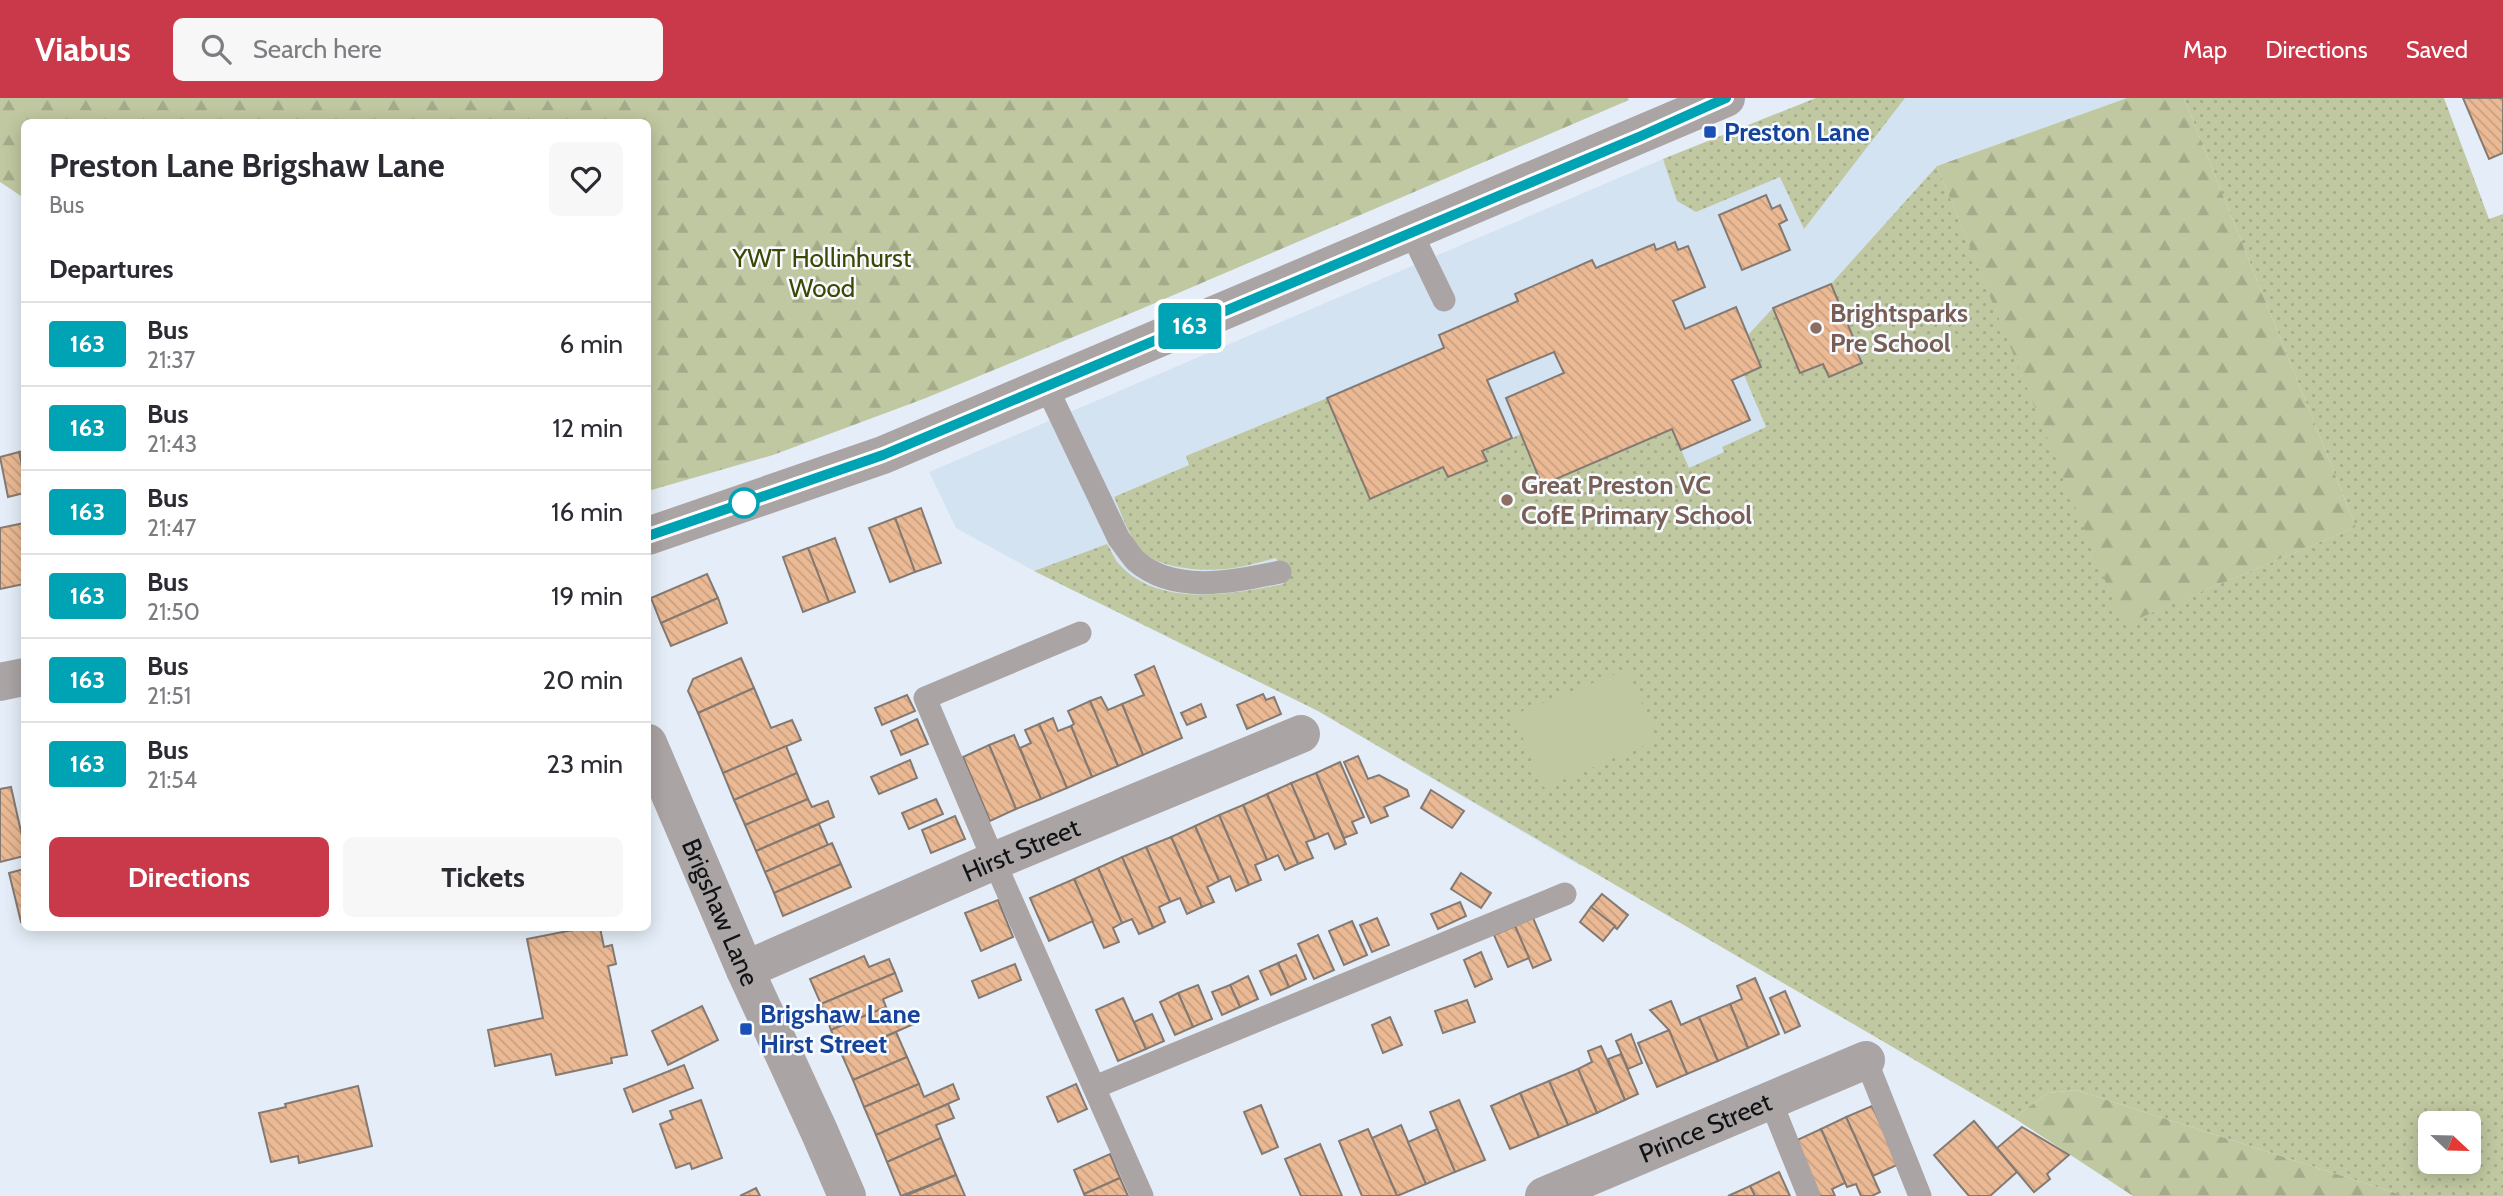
<!DOCTYPE html>
<html lang="en">
<head>
<meta charset="utf-8">
<style>
  :root { --surface:#fff; --page:#f7f7f7; --text:#2b2b33; --muted:#7c7c81; --line:#e1e1e2; --accent:#ca394a }
  body { margin:0; font-family:Cabin,sans-serif; background:var(--page); color:var(--text); height:100vh; display:flex; flex-direction:column; font-size:26px; white-space:nowrap }
  * { box-sizing:border-box; margin:0 }
  p { font-size:23px; color:var(--muted) }
  .icon { flex:none; width:38px; height:38px; fill:none; stroke:currentColor; stroke-width:2; stroke-linecap:round; stroke-linejoin:round }
  .map { position:relative; flex:1; overflow:hidden }
  .details { position:absolute; left:21px; top:21px; width:630px; height:812px; display:flex; flex-direction:column; background:var(--surface); border-radius:10px; box-shadow:0 4px 18px #0003 }
  .details>* { flex:none }
  .badge { padding:0 14px; border-radius:5px; font-size:24px; line-height:46px }
  .needle { width:46px; rotate:112deg }
  .buttons { position:absolute; left:2418px; top:1013px; display:grid; gap:14px }
  .buttons a { display:grid; place-items:center; width:63px; height:63px; border-radius:10px; background:var(--surface); box-shadow:0 4px 18px #0003; font-size:35px }
  .map>.badge { position:absolute; translate:-50% -50%; box-shadow:0 0 0 4px #fff }
  h2 { padding:0 28px; font-size:26px; line-height:63px }
  .round { display:grid; place-items:center; flex:none; width:74px; height:74px; border-radius:10px; background:var(--page) }
  .overview { display:flex; align-items:center; justify-content:space-between; height:119px; padding:0 28px }
  h1 { font-size:33px; font-weight:700; line-height:52px }
  .cta { display:flex; gap:14px; margin-top:auto; padding:14px 28px }
  .cta a { flex:1; height:80px; border-radius:10px; background:var(--accent); color:#fff; font-size:28px; font-weight:700; line-height:80px; text-align:center }
  .cta a+a { background:var(--page); color:var(--text) }
  ul { padding:0; list-style:none }
  li { display:flex; align-items:center; gap:21px; height:84px; padding:0 28px; border-top:2px solid var(--line) }
  li div { flex:1 }
  li b { display:block; font-size:26px }
  li em { font-style:normal }
  li .badge { min-width:77px; font-weight:700; text-align:center }
  header { display:flex; align-items:center; gap:42px; box-sizing:border-box; height:98px; padding:0 35px; background:var(--accent); color:#fff }
  header strong { font-size:33px }
  nav { display:flex; gap:38px; margin-inline-start:auto; font-size:24px }
  .search { width:490px; height:63px; background:var(--page); display:flex; align-items:center; gap:18px; box-sizing:border-box; padding:0 24px; border-radius:10px; color:var(--muted); font-size:26px }
  .map>svg:first-child { display:block }
  .built { fill:#d4e3f2 }
  .grass { fill:url(#grass-dots); fill-rule:evenodd }
  .forest { fill:url(#forest-firs) }
  .pitch { fill:#c0c8a1 }
  .building { fill:url(#building-back-hatch); stroke:#847a73; stroke-width:2 }
  .lines { fill:none; stroke-linecap:round; stroke-linejoin:round }
  .service { stroke:#aba4a5; stroke-width:23 }
  .minor { stroke:#aba4a5; stroke-width:38 }
  .tertiary { stroke:#aba4a5; stroke-width:38 }
  .line-casing { stroke:#fff; stroke-width:16 }
  .line { stroke:#00a3b4; stroke-width:10 }
  .transit-dot { fill:#1a4fb4; stroke:#f7fbff; stroke-width:2.5 }
  .education-dot { fill:#8d6e63; stroke:#f7fbff; stroke-width:2.5 }
  .stop-dot { fill:#fff; stroke:#00a3b4; stroke-width:3.5 }
  .labels { text-anchor:middle; stroke-width:5; stroke-linejoin:round; paint-order:stroke }
  .transit-label { font-size:26px; font-weight:bold; fill:#164399; stroke:#f7fbff; text-anchor:start }
  .park-label { font-size:26px; fill:#3e4602; stroke:#f7fbff }
  .education-label { font-size:26px; font-weight:bold; fill:#785e54; stroke:#f7fbff; text-anchor:start }
  .street-label { font-size:26px; fill:#101316; stroke:#f7fbff }
</style>
</head>
<body>
<header>
<strong>Viabus</strong>
<div class="search"><svg class="icon" aria-label="search" viewBox="0 0 24 24"><circle cx="10" cy="10" r="6"/><path d="M15 15l6 6"/></svg>Search here</div>
<nav><a>Map</a><a>Directions</a><a>Saved</a></nav>
</header>
<div class="map">
<svg width="2503" height="1098" viewBox="0 0 2503 1098">
  <defs>
    <pattern id="grass-dots" width="8" height="8" patternUnits="userSpaceOnUse" patternTransform="scale(1.75)"><rect width="8" height="8" fill="#c0c8a1"/><path d="M2 2h.1M6 6h.1" fill="none" stroke="#a4ab8a" stroke-width="1.8" stroke-linecap="round"/></pattern>
    <pattern id="forest-firs" width="22" height="20" patternUnits="userSpaceOnUse" patternTransform="scale(1.75)"><rect width="22" height="20" fill="#c0c8a1"/><path d="M5 1l3.5 6h-7zM16 11l3.5 6h-7z" fill="#a4ab8a"/></pattern>
    <pattern id="building-back-hatch" width="6" height="6" patternUnits="userSpaceOnUse" patternTransform="scale(1.75)"><rect width="6" height="6" fill="#ebba95"/><path d="M-1 5l2 2M0 0l6 6M5-1l2 2" fill="none" stroke="#c89f80"/></pattern>
  </defs>
  <rect width="100%" height="100%" fill="#e5eef8"/>
  <path class="built" d="M1816,0H2127L1937,68L2123,527L1580,768L1318,613L1034,473L956,430L929,374L1663,61Z"/>
  <g class="grass">
    <path d="M1816,0H1905L1804,131L1780,79L1696,114L1677,103L1663,61Z"/>
    <path d="M2184,0H2444L2489,121L2503,116V1098H2405L2076,992L2048,995L2014,1020L1318,613L1034,473L1107,446C1111,452 1114,460 1118,465C1158,511 1233,496 1284,486L1276,460C1262,463 1248,468 1234,470C1208,474 1159,472 1141,452C1128,437 1122,417 1114,399L1189,367L1186,358L1327,300L1370,401L1443,369L1448,379L1486,363L1482,353L1521,336L1543,386L1672,331L1689,370L1724,354L1722,349L1766,329L1744,277L1761,269L1748,237L1773,210L1800,275L1823,266L1829,279L1863,265L1831,186L1937,68L2124,526L2356,429ZM2431,1026H2469V1064H2431Z"/>
  </g>
  <g class="forest">
    <path d="M0,0H1628L1629,2L1141,211L926,300L773,357L648,393V24H24V100L0,84Z"/>
    <path d="M2127,0H2184L2356,429L2123,527L1937,68Z"/>
    <path d="M2076,992L2405,1098H2133L2014,1020L2048,995Z"/>
  </g>
  <path class="pitch" d="M1628,571L1657,642L1544,690L1513,617Z"/>
  <g class="building">
    <path d="M2463,0H2503V55L2489,61Z"/>
    <path d="M1766,97L1772,111L1780,107L1787,122L1779,126L1790,152L1742,172L1719,117Z"/>
    <path d="M1675,144L1678,152L1688,148L1705,189L1673,203L1685,231L1736,209L1761,269L1732,282L1750,322L1681,352L1672,331L1542,387L1506,300L1564,275L1554,254L1487,282L1512,340L1482,353L1487,363L1448,379L1443,369L1370,401L1327,300L1444,250L1439,237L1518,203L1515,196L1592,162L1596,170L1654,146L1656,152Z"/>
    <path d="M1831,186L1858,251L1856,252L1862,265L1829,279L1823,266L1800,275L1773,210Z"/>
    <path d="M24,353V376L19,354Z"/>
    <path d="M19,354L24,376V395L8,399L0,359Z"/>
    <path d="M921,410L941,465L915,474L895,420Z"/>
    <path d="M895,420L915,474L890,484L869,430Z"/>
    <path d="M24,425V486L0,491V430Z"/>
    <path d="M835,440L855,494L829,504L808,450Z"/>
    <path d="M808,450L829,504L803,514L783,459Z"/>
    <path d="M707,476L718,500L661,525L651,500Z"/>
    <path d="M718,500L727,525L671,548L661,525Z"/>
    <path d="M741,560L754,590L698,615L688,593L693,581Z"/>
    <path d="M1154,568L1182,640L1143,657L1122,606L1144,597L1135,577Z"/>
    <path d="M754,590L771,630L792,622L801,642L723,675L698,615Z"/>
    <path d="M1263,596L1266,602L1274,599L1281,616L1247,631L1237,607Z"/>
    <path d="M907,597L915,613L882,627L875,610Z"/>
    <path d="M1101,599L1108,612L1122,606L1143,657L1118,668L1090,603Z"/>
    <path d="M1090,603L1118,668L1092,679L1071,628L1074,626L1068,613Z"/>
    <path d="M1201,606L1206,619L1187,627L1181,615Z"/>
    <path d="M1053,620L1058,633L1071,628L1092,679L1067,690L1039,626Z"/>
    <path d="M917,621L928,646L901,657L891,633Z"/>
    <path d="M1039,626L1067,690L1041,701L1020,650L1031,645L1025,632Z"/>
    <path d="M1014,637L1041,701L1016,711L989,647Z"/>
    <path d="M989,647L1016,711L990,723L963,659Z"/>
    <path d="M786,648L797,675L734,702L723,675Z"/>
    <path d="M1358,658L1368,681L1379,677L1407,692L1409,698L1384,709L1388,718L1371,725L1344,664Z"/>
    <path d="M910,662L917,680L879,696L871,679Z"/>
    <path d="M1340,664L1364,719L1352,724L1357,735L1344,740L1316,675Z"/>
    <path d="M797,675L808,701L745,727L734,702Z"/>
    <path d="M1316,675L1346,746L1335,751L1328,735L1315,741L1291,685Z"/>
    <path d="M1291,685L1315,741L1306,744L1313,760L1298,766L1267,696Z"/>
    <path d="M11,689L24,747V758L0,764V691Z"/>
    <path d="M1431,692L1464,713L1452,730L1421,710Z"/>
    <path d="M1267,696L1298,766L1285,772L1278,757L1267,762L1243,707Z"/>
    <path d="M808,701L812,709L828,703L834,719L756,753L745,727Z"/>
    <path d="M936,701L943,716L909,731L902,715Z"/>
    <path d="M1243,707L1267,762L1255,767L1261,782L1249,787L1219,717Z"/>
    <path d="M1219,717L1249,787L1236,793L1230,778L1219,783L1195,728Z"/>
    <path d="M955,718L965,741L931,755L922,732Z"/>
    <path d="M819,726L828,747L765,774L756,753Z"/>
    <path d="M1195,728L1219,783L1207,789L1214,804L1202,809L1171,739Z"/>
    <path d="M1171,739L1202,809L1187,816L1180,800L1170,804L1146,749Z"/>
    <path d="M832,745L841,766L774,795L765,774Z"/>
    <path d="M1146,749L1170,804L1159,809L1165,824L1153,830L1122,759Z"/>
    <path d="M1122,759L1153,830L1139,836L1132,821L1122,825L1098,770Z"/>
    <path d="M841,766L851,789L783,818L774,795Z"/>
    <path d="M1098,770L1122,825L1113,830L1119,844L1104,850L1074,781Z"/>
    <path d="M24,771V823L21,824L9,775Z"/>
    <path d="M1461,775L1491,795L1481,810L1451,791Z"/>
    <path d="M1074,781L1093,823L1049,843L1030,800Z"/>
    <path d="M1602,796L1628,817L1617,831L1591,809Z"/>
    <path d="M998,802L1013,839L981,853L965,815Z"/>
    <path d="M1460,804L1466,818L1438,831L1431,816Z"/>
    <path d="M1591,809L1615,828L1603,843L1580,824Z"/>
    <path d="M1377,820L1389,847L1372,854L1360,827Z"/>
    <path d="M1533,820L1551,862L1533,870L1515,828Z"/>
    <path d="M1352,823L1367,857L1344,867L1329,833Z"/>
    <path d="M1515,828L1529,860L1508,869L1494,837Z"/>
    <path d="M583,830H600L604,849L612,847L616,866L608,868L627,957L611,960L612,965L556,977L551,956L495,968L488,932L543,920L527,841Z"/>
    <path d="M1318,837L1334,872L1314,881L1298,846Z"/>
    <path d="M1481,854L1492,881L1475,889L1464,862Z"/>
    <path d="M1296,857L1306,881L1289,889L1278,865Z"/>
    <path d="M864,858L869,869L889,861L895,875L821,906L810,881Z"/>
    <path d="M1278,865L1289,889L1271,897L1260,873Z"/>
    <path d="M1015,866L1021,882L979,900L972,883Z"/>
    <path d="M895,875L902,893L883,901L886,909L831,932L821,906Z"/>
    <path d="M1248,878L1258,901L1240,909L1230,887Z"/>
    <path d="M1755,880L1779,936L1748,950L1730,906L1742,901L1737,888Z"/>
    <path d="M1198,887L1212,921L1193,929L1178,895Z"/>
    <path d="M1230,887L1240,909L1222,917L1212,894Z"/>
    <path d="M1785,893L1800,928L1785,935L1770,900Z"/>
    <path d="M1178,895L1193,929L1175,937L1160,904Z"/>
    <path d="M1123,900L1146,951L1118,963L1096,912Z"/>
    <path d="M1467,902L1475,924L1443,935L1435,913Z"/>
    <path d="M1671,903L1681,927L1699,919L1718,963L1687,976L1669,932L1650,912Z"/>
    <path d="M1730,906L1748,950L1718,963L1699,919Z"/>
    <path d="M702,908L718,942L668,967L652,933Z"/>
    <path d="M886,909L891,920L908,913L914,926L842,957L831,932Z"/>
    <path d="M1152,916L1164,943L1146,951L1134,924Z"/>
    <path d="M1390,919L1402,947L1383,955L1372,927Z"/>
    <path d="M1669,932L1687,976L1657,989L1638,945Z"/>
    <path d="M896,934L907,959L853,982L842,957Z"/>
    <path d="M1631,936L1642,965L1628,971L1616,943Z"/>
    <path d="M1601,948L1625,1002L1597,1015L1578,971L1592,964L1588,953Z"/>
    <path d="M1621,956L1638,996L1625,1002L1608,961Z"/>
    <path d="M907,959L919,986L864,1009L853,982Z"/>
    <path d="M684,967L693,990L633,1014L624,991Z"/>
    <path d="M1578,971L1597,1015L1568,1027L1549,983Z"/>
    <path d="M1549,983L1568,1027L1539,1039L1520,995Z"/>
    <path d="M919,986L924,999L953,986L959,1001L876,1037L864,1009Z"/>
    <path d="M1076,986L1087,1011L1058,1024L1047,999Z"/>
    <path d="M358,988L372,1048L299,1065L298,1058L271,1064L259,1015L286,1009L285,1006Z"/>
    <path d="M1520,995L1539,1039L1510,1051L1491,1008Z"/>
    <path d="M701,1002L722,1060L692,1071L690,1065L676,1070L660,1026L673,1021L670,1013Z"/>
    <path d="M1459,1002L1485,1062L1455,1074L1430,1014Z"/>
    <path d="M948,1006L954,1020L936,1027L941,1040L887,1064L876,1037Z"/>
    <path d="M1261,1007L1278,1049L1262,1056L1244,1014Z"/>
    <path d="M1872,1008L1899,1066L1873,1078L1846,1019Z"/>
    <path d="M1846,1019L1880,1094L1872,1098H1861L1856,1086L1847,1089L1821,1031Z"/>
    <path d="M1974,1023L2017,1074L1990,1098H1969L1934,1057Z"/>
    <path d="M1401,1027L1426,1086L1397,1098L1372,1040Z"/>
    <path d="M2022,1029L2069,1057L2047,1076L2050,1081L2034,1094L1997,1050Z"/>
    <path d="M1368,1031L1372,1040L1397,1098H1362L1339,1043Z"/>
    <path d="M1437,1031L1455,1074L1426,1086L1408,1044Z"/>
    <path d="M1821,1031L1845,1085L1832,1091L1835,1098H1820L1795,1043Z"/>
    <path d="M941,1040L956,1077L901,1098L887,1064Z"/>
    <path d="M1320,1046L1342,1098H1301L1285,1061Z"/>
    <path d="M1110,1056L1120,1080L1084,1096L1074,1072Z"/>
    <path d="M1779,1074L1790,1098H1755L1750,1088Z"/>
    <path d="M956,1077L965,1098H905Z"/>
    <path d="M1120,1080L1128,1098H1085L1084,1096Z"/>
    <path d="M1750,1088L1755,1098H1728Z"/>
    <path d="M756,1090L760,1098H740Z"/>
  </g>
  <g class="lines">
    <g class="service">
      <path d="M1411,134L1444,202"/>
      <path d="M1046,288L1119,441C1125,448 1130,457 1136,463C1175,497 1235,483 1280,474"/>
      <path d="M1080,535L925,600L994,763L1142,1098"/>
      <path d="M1866,962L1920,1098"/>
      <path d="M1095,989L1565,796"/>
      <path d="M1771,1004L1809,1098"/>
    </g>
    <g class="minor">
      <path id="s1" d="M745,872L994,763L1301,636"/>
      <path id="s2" d="M1544,1098L1866,962"/>
    </g>
    <g class="tertiary">
      <path d="M648,438L883,357L1726,0"/>
      <path d="M0,584L24,579"/>
      <path id="s3" d="M648,645L745,872L819,1033L847,1098"/>
    </g>
  </g>
  <g class="lines">
    <g class="line-casing">
      <path id="line" d="M648,438L883,357L1641,38L1726,0"/>
    </g>
    <use href="#line" class="line"/>
  </g>
  <g class="transit-dot">
    <rect x="1703" y="27" width="14" height="14" rx="3.5"/>
    <rect x="739" y="924" width="14" height="14" rx="3.5"/>
  </g>
  <g class="education-dot">
    <circle cx="1816" cy="230" r="7"/>
    <circle cx="1507" cy="402" r="7"/>
  </g>
  <circle class="stop-dot" cx="744" cy="405" r="14"/>
  <g class="labels">
    <g class="transit-label">
      <text x="1724" y="43">Preston Lane</text>
      <text x="760" y="925">Brigshaw Lane<tspan x="760" dy="30">Hirst Street</tspan></text>
    </g>
    <g class="park-label">
      <text x="822" y="169">YWT Hollinhurst<tspan x="822" dy="30">Wood</tspan></text>
    </g>
    <g class="education-label">
      <text x="1830" y="224">Brightsparks<tspan x="1830" dy="30">Pre School</tspan></text>
      <text x="1521" y="396">Great Preston VC<tspan x="1521" dy="30">CofE Primary School</tspan></text>
    </g>
    <g class="street-label">
      <text dy="9" stroke="none"><textPath href="#s1" startOffset="301">Hirst Street</textPath></text>
      <text dy="9" stroke="none"><textPath href="#s3" startOffset="184">Brigshaw Lane</textPath></text>
      <text dy="9" stroke="none"><textPath href="#s2" startOffset="175">Prince Street</textPath></text>
    </g>
  </g>
</svg>
<div class="buttons">
<a><svg class="needle" viewBox="-14 -14 28 28"><path d="M0-13l5 13h-10z" fill="#e53935"/><path d="M0 13l5-13h-10z" fill="#7c7c81"/></svg></a>
</div>
<b class="badge" style="left:1190px;top:228px;background:#00a3b4;color:#fff">163</b>
<section class="details">
<div class="overview"><div><h1>Preston Lane Brigshaw Lane</h1><p>Bus</p></div><a class="round"><svg class="icon" aria-label="heart" viewBox="0 0 24 24"><path d="M12 20l-8-8c-3-5 5-10 8-4 3-6 11-1 8 4z"/></svg></a></div>
<h2>Departures</h2>
<ul>
<li><span class="badge" style="background:#00a3b4;color:#fff">163</span><div><b>Bus</b><p>21:37</p></div><em>6 min</em></li>
<li><span class="badge" style="background:#00a3b4;color:#fff">163</span><div><b>Bus</b><p>21:43</p></div><em>12 min</em></li>
<li><span class="badge" style="background:#00a3b4;color:#fff">163</span><div><b>Bus</b><p>21:47</p></div><em>16 min</em></li>
<li><span class="badge" style="background:#00a3b4;color:#fff">163</span><div><b>Bus</b><p>21:50</p></div><em>19 min</em></li>
<li><span class="badge" style="background:#00a3b4;color:#fff">163</span><div><b>Bus</b><p>21:51</p></div><em>20 min</em></li>
<li><span class="badge" style="background:#00a3b4;color:#fff">163</span><div><b>Bus</b><p>21:54</p></div><em>23 min</em></li>
</ul>
<div class="cta"><a>Directions</a><a>Tickets</a></div>
</section>
</div>
</body>
</html>
